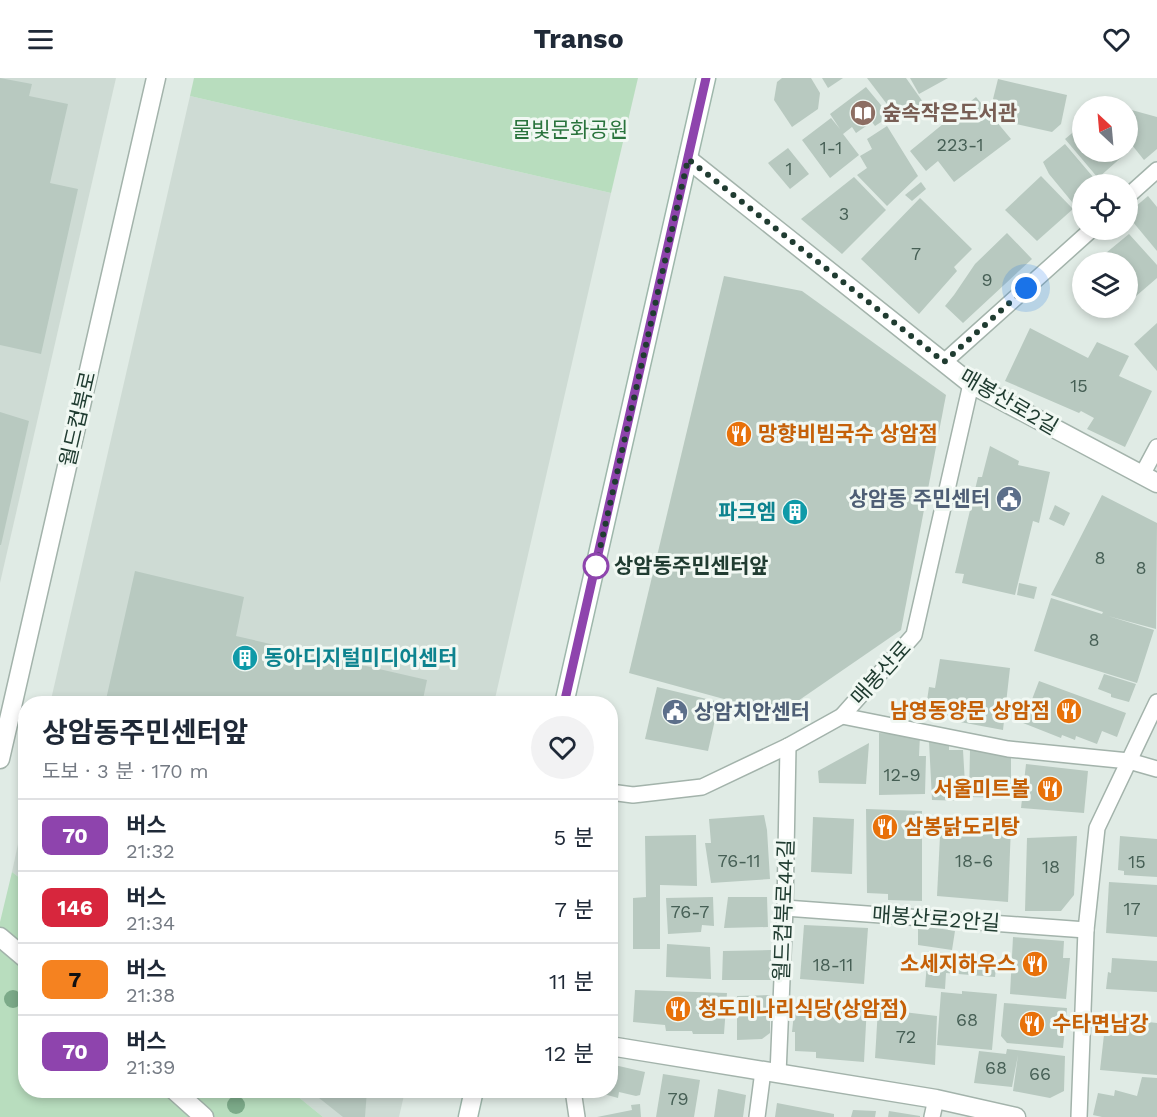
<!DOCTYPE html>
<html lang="ko">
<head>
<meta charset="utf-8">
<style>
  :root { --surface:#fff; --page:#f2f2f3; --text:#1f2937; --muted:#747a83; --line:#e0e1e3 }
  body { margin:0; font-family:"Work Sans","Noto Sans KR",sans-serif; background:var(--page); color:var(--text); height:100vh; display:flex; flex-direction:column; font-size:22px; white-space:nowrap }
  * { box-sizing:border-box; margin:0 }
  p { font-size:20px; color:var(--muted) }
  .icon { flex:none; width:33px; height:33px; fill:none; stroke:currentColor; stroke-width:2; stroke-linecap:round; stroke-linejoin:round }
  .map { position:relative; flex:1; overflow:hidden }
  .drawer { position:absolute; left:18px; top:618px; width:600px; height:402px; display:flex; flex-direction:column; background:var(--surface); border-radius:24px; box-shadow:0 3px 9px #0003 }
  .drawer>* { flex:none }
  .badge { padding:0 12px; border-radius:9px; font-size:21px; line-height:39px }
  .needle { width:39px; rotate:334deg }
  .buttons { position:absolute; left:1072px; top:18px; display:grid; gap:12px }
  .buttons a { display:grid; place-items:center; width:66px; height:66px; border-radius:50%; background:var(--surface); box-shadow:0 3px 9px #0003; font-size:30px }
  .you { position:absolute; width:30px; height:30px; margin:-15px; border:4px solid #fff; border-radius:50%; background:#1a73e8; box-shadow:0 0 0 9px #1a73e833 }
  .map>.badge { position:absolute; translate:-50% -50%; box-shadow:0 0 0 3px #fff }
  .round { display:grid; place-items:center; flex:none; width:63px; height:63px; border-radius:32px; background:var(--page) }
  .headline { display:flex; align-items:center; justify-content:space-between; height:102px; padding:0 24px }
  h1 { font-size:28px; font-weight:700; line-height:45px }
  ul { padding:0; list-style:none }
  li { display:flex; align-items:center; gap:18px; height:72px; padding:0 24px; border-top:2px solid var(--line) }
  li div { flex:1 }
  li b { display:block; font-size:22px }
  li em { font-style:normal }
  li .badge { min-width:66px; font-weight:700; text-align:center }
  header { display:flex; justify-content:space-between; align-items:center; height:78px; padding:0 24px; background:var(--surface); font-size:27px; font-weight:700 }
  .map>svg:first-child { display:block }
  .built { fill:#cedbd4 }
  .green { fill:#b8ddbe }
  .building { fill:#b8c9c0 }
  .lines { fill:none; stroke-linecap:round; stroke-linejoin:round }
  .service-casing { stroke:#a3b3ab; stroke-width:18 }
  .pedestrian-casing { stroke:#a3b3ab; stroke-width:21 }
  .minor-casing { stroke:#a3b3ab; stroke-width:21 }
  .secondary-casing { stroke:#9eb7ab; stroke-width:21 }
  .service { stroke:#fff; stroke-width:15 }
  .pedestrian { stroke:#fff; stroke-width:18 }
  .minor { stroke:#fff; stroke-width:18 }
  .secondary { stroke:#fff; stroke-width:18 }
  .tree { fill:#7caa89 }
  .line-casing { stroke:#fff; stroke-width:14 }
  .line { stroke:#8e44ad; stroke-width:9 }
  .walk { stroke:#203c31; stroke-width:6; stroke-dasharray:0 10.8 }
  .stop-dot { fill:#fff; stroke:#8e44ad; stroke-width:3 }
  .labels { text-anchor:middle; stroke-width:6; stroke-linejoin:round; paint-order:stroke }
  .number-label { font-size:18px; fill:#465f55 }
  .education-label { font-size:21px; font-weight:bold; fill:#785e54; stroke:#f1f8f3; text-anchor:start }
  .park-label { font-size:21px; fill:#2a743d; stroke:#f1f8f3 }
  .street-label { font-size:21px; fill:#203c31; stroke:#f1f8f3 }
  .food-label { font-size:21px; font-weight:bold; fill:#c56008; stroke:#f1f8f3; text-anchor:start }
  .service-label { font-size:21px; font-weight:bold; fill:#4e5e75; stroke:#f1f8f3; text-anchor:end }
  .culture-label { font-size:21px; font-weight:bold; fill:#0d838f; stroke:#f1f8f3; text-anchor:end }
  .stop-label { font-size:21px; font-weight:bold; fill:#203c31; stroke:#f1f8f3; text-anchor:start }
</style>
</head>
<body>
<header><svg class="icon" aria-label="menu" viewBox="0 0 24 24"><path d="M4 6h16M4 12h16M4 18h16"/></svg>Transo<svg class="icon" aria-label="heart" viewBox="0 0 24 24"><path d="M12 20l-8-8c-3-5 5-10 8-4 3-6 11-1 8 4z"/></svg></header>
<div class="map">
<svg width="1157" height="1039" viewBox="0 0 1157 1039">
  <rect width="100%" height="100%" fill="#e0ebe5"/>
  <g class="built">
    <path d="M0,0H116L0,505Z"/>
    <path d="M190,18L611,115L494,625L50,626Z"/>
    <path d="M25,733L26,804H25L12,794Z"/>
    <path d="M291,1013H405L399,1039H323Z"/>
  </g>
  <g class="green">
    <path d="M194,0H638L611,115L190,18Z"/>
    <path d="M12,794L25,804L26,1012L291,1013L323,1039H0V844Z"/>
  </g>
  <g class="building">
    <path d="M0,0L32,6L29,18L68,26L50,105L78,111L41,276L0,267Z"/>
    <path d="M782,0H811L820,15L818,31L792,49L774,22L777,4Z"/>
    <path d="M822,0H843L828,10Z"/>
    <path d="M867,0H906L923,24L899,42Z"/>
    <path d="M910,0H948L919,16Z"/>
    <path d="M998,1L1067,17L1061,46L1052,54L1012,45L993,21Z"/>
    <path d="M866,9L890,38L875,48L872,44L856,55L852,49L843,56L859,77L830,100L802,62L831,40L840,51L830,36Z"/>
    <path d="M976,19L1011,61L954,104L938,83L926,93L910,73Z"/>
    <path d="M1128,31L1157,39V71L1144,82L1128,62Z"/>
    <path d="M1083,46V74H1128V65L1132,70L1098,100L1065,61Z"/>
    <path d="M887,48L918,98L887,128L857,97L867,90L860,78L872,71L867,61Z"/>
    <path d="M1065,66L1099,106H1083V124L1077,130L1049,96L1043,84Z"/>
    <path d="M788,70L809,96L790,111L768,85Z"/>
    <path d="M1041,98L1073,131L1037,163L1005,132Z"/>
    <path d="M854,99L886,132L842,176L801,141Z"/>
    <path d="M921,104L926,111L912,123L905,117Z"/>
    <path d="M1148,118L1157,129V173L1128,138V135Z"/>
    <path d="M920,120L972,171L954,189L957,193L919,236L861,181Z"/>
    <path d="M1007,155L1032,181L963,245L945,228L954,217L975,186Z"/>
    <path d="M1129,156L1157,187V200L1128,225V184H1095Z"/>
    <path d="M724,198L802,213L946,317L901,552L779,636L629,595Z"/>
    <path d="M1110,230H1122L1115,235Z"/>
    <path d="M1157,245V293L1134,266Z"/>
    <path d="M1030,250L1088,280L1097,264L1129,278L1119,298L1152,313L1125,369L1087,351L1094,340L1081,333L1079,335L1005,303Z"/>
    <path d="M0,334L29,343L1,467H0Z"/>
    <path d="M990,368L1019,383L1018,387L1050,394L1039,445L1033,443L1015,517L962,505L964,496L955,495L978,399H982Z"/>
    <path d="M1102,417L1157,445L1156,551L1108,538L1154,552L1137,605L1034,573L1051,520L1102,536L1103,534L1051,517Z"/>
    <path d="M1055,427L1070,435L1064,448L1049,441Z"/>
    <path d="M135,493L244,519L236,558L427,602L422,626H105Z"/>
    <path d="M1019,505L1037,509L1034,521L1017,517Z"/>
    <path d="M940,581L1010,590L1003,652L960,644L961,639L925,636L929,609L935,610Z"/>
    <path d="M1104,596L1136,606L1129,624L1111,619V616L1098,611Z"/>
    <path d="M1039,603L1126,635L1117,659L1102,653L1097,666L1076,658L1075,662L1062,657L1061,660L1023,645Z"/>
    <path d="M657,609L719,624L708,673L645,661Z"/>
    <path d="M879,655L920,657L919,678H926L925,716L879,717Z"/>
    <path d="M929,663L949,664V672H963L966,723L932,722Z"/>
    <path d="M869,665L866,706L819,705L818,693Z"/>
    <path d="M1003,671V679H1011V720L969,719L970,672Z"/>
    <path d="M1026,686L1088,693L1084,735L1021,730Z"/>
    <path d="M866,731L922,733V823L888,822V816L867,815Z"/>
    <path d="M764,737L767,752L770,801L711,805L705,765H711L709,741Z"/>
    <path d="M941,738L1011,748L1008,824L937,818Z"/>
    <path d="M813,739L854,741L852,796L811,794Z"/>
    <path d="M696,757L697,808L660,807V871H633V820L646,819L645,758Z"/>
    <path d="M1077,758L1074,817L1061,833H1025L1027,760Z"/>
    <path d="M1120,758L1157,761V799L1124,797V793L1118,792Z"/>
    <path d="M1109,804L1157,807V859L1106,855Z"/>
    <path d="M713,819L714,848L702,847L701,854L668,856L666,820Z"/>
    <path d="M728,819H767L768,849L724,850Z"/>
    <path d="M804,847L868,850L864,906L800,901Z"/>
    <path d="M918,847L955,853L952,872L918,867Z"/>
    <path d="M1013,859L1064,863L1063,880H1070L1066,921L1010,916Z"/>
    <path d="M667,866L710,869L711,901L666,899Z"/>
    <path d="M771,872V902H722L723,873Z"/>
    <path d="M928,873L997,881L995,899L946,895L945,911L925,909Z"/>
    <path d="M1112,880L1157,883V914L1106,911L1108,894L1111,895Z"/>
    <path d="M635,912L727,915L724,956H693L692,953H666L665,947L633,944Z"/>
    <path d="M962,913L997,916L992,972L937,967L941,914L962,916Z"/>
    <path d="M770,917V955L762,961L737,962V918Z"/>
    <path d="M801,920L836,922V924L867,927L864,984L816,980V974L795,973V954H792L794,935H801Z"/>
    <path d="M1004,925L1067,930L1063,970L1007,965L1001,958Z"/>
    <path d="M878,931L937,938L935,987L875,980Z"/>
    <path d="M1106,939L1157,945V997L1100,992Z"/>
    <path d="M1007,971L1065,978L1064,1013L1050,1020L1013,1013L1018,977L1012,1009L974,1005L979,973L1006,976Z"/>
    <path d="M610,986L645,994L640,1017L636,1018L619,1014L618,1020L593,1013L610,1012Z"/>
    <path d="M663,996L700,1002L694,1039H656Z"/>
    <path d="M1142,999L1157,1000V1039H1102L1093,1037L1098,1015L1114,1018L1115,1012L1137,1018Z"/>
    <path d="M718,1011L746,1017L743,1039H714Z"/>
    <path d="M309,1012H367L365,1039H343Z"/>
    <path d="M777,1025L834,1036V1039H775Z"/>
    <path d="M640,1026L641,1039H597L632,1032L631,1027Z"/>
    <path d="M853,1032L876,1033L875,1039H851Z"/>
    <path d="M889,1033L920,1038V1039H888Z"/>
  </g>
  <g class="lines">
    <g class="service-casing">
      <g id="service">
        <path d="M1128,118L1157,92"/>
        <path d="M944,284L1091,152"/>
        <path d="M1142,397L1157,369"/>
        <path d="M842,638L1008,671L1129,683L1157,691"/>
        <path d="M610,714L633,717L702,709L788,668L842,638L914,557L971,306"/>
        <path d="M785,830L1086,852"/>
        <path d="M778,996L785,830L788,668"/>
        <path d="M573,1012L577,1039"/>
        <path d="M757,1039L763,993"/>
        <path d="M932,1039L936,1021"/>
        <path d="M1079,1039L1086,852L1097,750L1157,624"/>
      </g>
    </g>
    <g class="pedestrian-casing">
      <g id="pedestrian">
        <path d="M0,681L156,0"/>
        <path d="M0,859L26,881"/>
        <path d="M174,1012L204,1039"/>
      </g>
    </g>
    <g class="minor-casing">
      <g id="minor">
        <path d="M688,81L971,306L1157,405"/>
        <path d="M610,968L936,1021L1016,1039"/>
      </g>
    </g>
    <g class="secondary-casing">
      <g id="secondary">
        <path d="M564,626L706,0"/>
        <path d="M468,1039L474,1012"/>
      </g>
    </g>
    <use href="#service" class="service"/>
    <use href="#pedestrian" class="pedestrian"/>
    <use href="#minor" class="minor"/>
    <use href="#secondary" class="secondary"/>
  </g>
  <g class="tree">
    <circle cx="13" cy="921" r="9"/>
    <circle cx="236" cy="1027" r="9"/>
  </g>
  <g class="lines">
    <g class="line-casing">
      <path id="line" d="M564,626L706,0"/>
    </g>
    <use href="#line" class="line"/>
    <path class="walk" d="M596,488L688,81L944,284L1026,210"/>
  </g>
  <defs>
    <g id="library-disc" transform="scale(1.35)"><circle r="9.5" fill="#8d6e63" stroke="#f1f8f3"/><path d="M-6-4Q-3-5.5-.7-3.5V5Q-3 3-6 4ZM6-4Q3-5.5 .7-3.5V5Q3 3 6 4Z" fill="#fff"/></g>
    <g id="restaurant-disc" transform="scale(1.35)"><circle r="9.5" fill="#e8710a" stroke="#f1f8f3"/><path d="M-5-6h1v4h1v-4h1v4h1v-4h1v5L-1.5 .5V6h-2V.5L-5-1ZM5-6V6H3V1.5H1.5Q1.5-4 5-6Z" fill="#fff"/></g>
    <g id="civic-disc" transform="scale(1.35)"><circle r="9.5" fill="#5c6f8a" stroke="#f1f8f3"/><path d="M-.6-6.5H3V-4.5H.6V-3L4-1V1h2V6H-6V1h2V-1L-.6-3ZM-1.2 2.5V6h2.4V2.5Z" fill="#fff"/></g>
    <g id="building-disc" transform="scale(1.35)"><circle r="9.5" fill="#0f9aa8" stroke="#f1f8f3"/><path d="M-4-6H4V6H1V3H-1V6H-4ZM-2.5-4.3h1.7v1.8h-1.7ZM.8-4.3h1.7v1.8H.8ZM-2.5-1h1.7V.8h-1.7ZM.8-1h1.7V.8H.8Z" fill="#fff"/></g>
  </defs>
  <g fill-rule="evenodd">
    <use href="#library-disc" x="863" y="35"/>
    <use href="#restaurant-disc" x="739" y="356"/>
    <use href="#civic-disc" x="1009" y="421"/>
    <use href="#building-disc" x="795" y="434"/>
    <use href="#building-disc" x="245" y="580"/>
    <use href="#restaurant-disc" x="1069" y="633"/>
    <use href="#civic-disc" x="675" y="634"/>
    <use href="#restaurant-disc" x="1050" y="711"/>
    <use href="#restaurant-disc" x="885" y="749"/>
    <use href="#restaurant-disc" x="1035" y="886"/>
    <use href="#restaurant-disc" x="678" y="931"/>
    <use href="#restaurant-disc" x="1032" y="946"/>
  </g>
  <circle class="stop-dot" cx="596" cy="488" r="12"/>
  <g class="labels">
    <g class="number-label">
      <text x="960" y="73">223-1</text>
      <text x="831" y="76">1-1</text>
      <text x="789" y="97">1</text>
      <text x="844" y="142">3</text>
      <text x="916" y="182">7</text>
      <text x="987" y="208">9</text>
      <text x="1079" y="314">15</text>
      <text x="1100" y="486">8</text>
      <text x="1141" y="496">8</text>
      <text x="1094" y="568">8</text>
      <text x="902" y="703">12-9</text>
      <text x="739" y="789">76-11</text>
      <text x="974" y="789">18-6</text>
      <text x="1137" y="790">15</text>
      <text x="1051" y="795">18</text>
      <text x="1132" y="837">17</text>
      <text x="690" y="840">76-7</text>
      <text x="833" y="893">18-11</text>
      <text x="967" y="948">68</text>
      <text x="906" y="965">72</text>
      <text x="996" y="996">68</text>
      <text x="1040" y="1002">66</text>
      <text x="678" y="1027">79</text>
    </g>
    <g class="education-label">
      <text x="882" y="42">숲속작은도서관</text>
    </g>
    <g class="park-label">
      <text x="570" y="59">물빛문화공원</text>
    </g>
    <g class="street-label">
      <text transform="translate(1009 324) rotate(30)" y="7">매봉산로2길</text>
      <text transform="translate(78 341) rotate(-77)" y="7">월드컵북로</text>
      <text transform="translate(881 595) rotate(-48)" y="7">매봉산로</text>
      <text transform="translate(784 832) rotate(-88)" y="7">월드컵북로44길</text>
      <text transform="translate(936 841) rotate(4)" y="7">매봉산로2안길</text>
    </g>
    <g class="food-label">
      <text x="758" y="363">망향비빔국수 상암점</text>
      <text x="1050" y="640" text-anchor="end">남영동양문 상암점</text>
      <text x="1030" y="718" text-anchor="end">서울미트볼</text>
      <text x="904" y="756">삼봉닭도리탕</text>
      <text x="1016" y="893" text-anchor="end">소세지하우스</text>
      <text x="698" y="938">청도미나리식당(상암점)</text>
      <text x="1052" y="953">수타면남강</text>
    </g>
    <g class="service-label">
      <text x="990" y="428">상암동 주민센터</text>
      <text x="694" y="641" text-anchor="start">상암치안센터</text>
    </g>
    <g class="culture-label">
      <text x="776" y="441">파크엠</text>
      <text x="264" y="587" text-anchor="start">동아디지털미디어센터</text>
    </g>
    <g class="stop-label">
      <text x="614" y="495">상암동주민센터앞</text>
    </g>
  </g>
</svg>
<div class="buttons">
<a><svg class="needle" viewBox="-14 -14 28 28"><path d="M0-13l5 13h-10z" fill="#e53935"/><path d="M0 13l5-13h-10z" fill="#747a83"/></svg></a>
<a><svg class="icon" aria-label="locate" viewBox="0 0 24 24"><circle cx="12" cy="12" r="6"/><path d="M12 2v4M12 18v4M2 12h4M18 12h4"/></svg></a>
<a><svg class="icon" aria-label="layers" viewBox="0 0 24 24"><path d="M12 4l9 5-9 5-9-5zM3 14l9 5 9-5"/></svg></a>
</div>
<div class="you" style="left:1026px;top:210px"></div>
<section class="drawer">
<div class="headline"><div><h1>상암동주민센터앞</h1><p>도보 · 3 분 · 170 m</p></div><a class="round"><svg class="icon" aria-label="heart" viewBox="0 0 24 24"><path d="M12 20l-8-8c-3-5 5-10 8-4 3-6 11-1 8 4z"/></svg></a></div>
<ul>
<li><span class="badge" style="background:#8e44ad;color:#fff">70</span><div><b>버스</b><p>21:32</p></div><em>5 분</em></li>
<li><span class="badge" style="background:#d7263d;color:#fff">146</span><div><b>버스</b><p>21:34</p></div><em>7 분</em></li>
<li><span class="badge" style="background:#f58220;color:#111">7</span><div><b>버스</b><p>21:38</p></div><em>11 분</em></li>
<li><span class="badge" style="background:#8e44ad;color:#fff">70</span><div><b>버스</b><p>21:39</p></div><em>12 분</em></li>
</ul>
</section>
</div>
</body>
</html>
